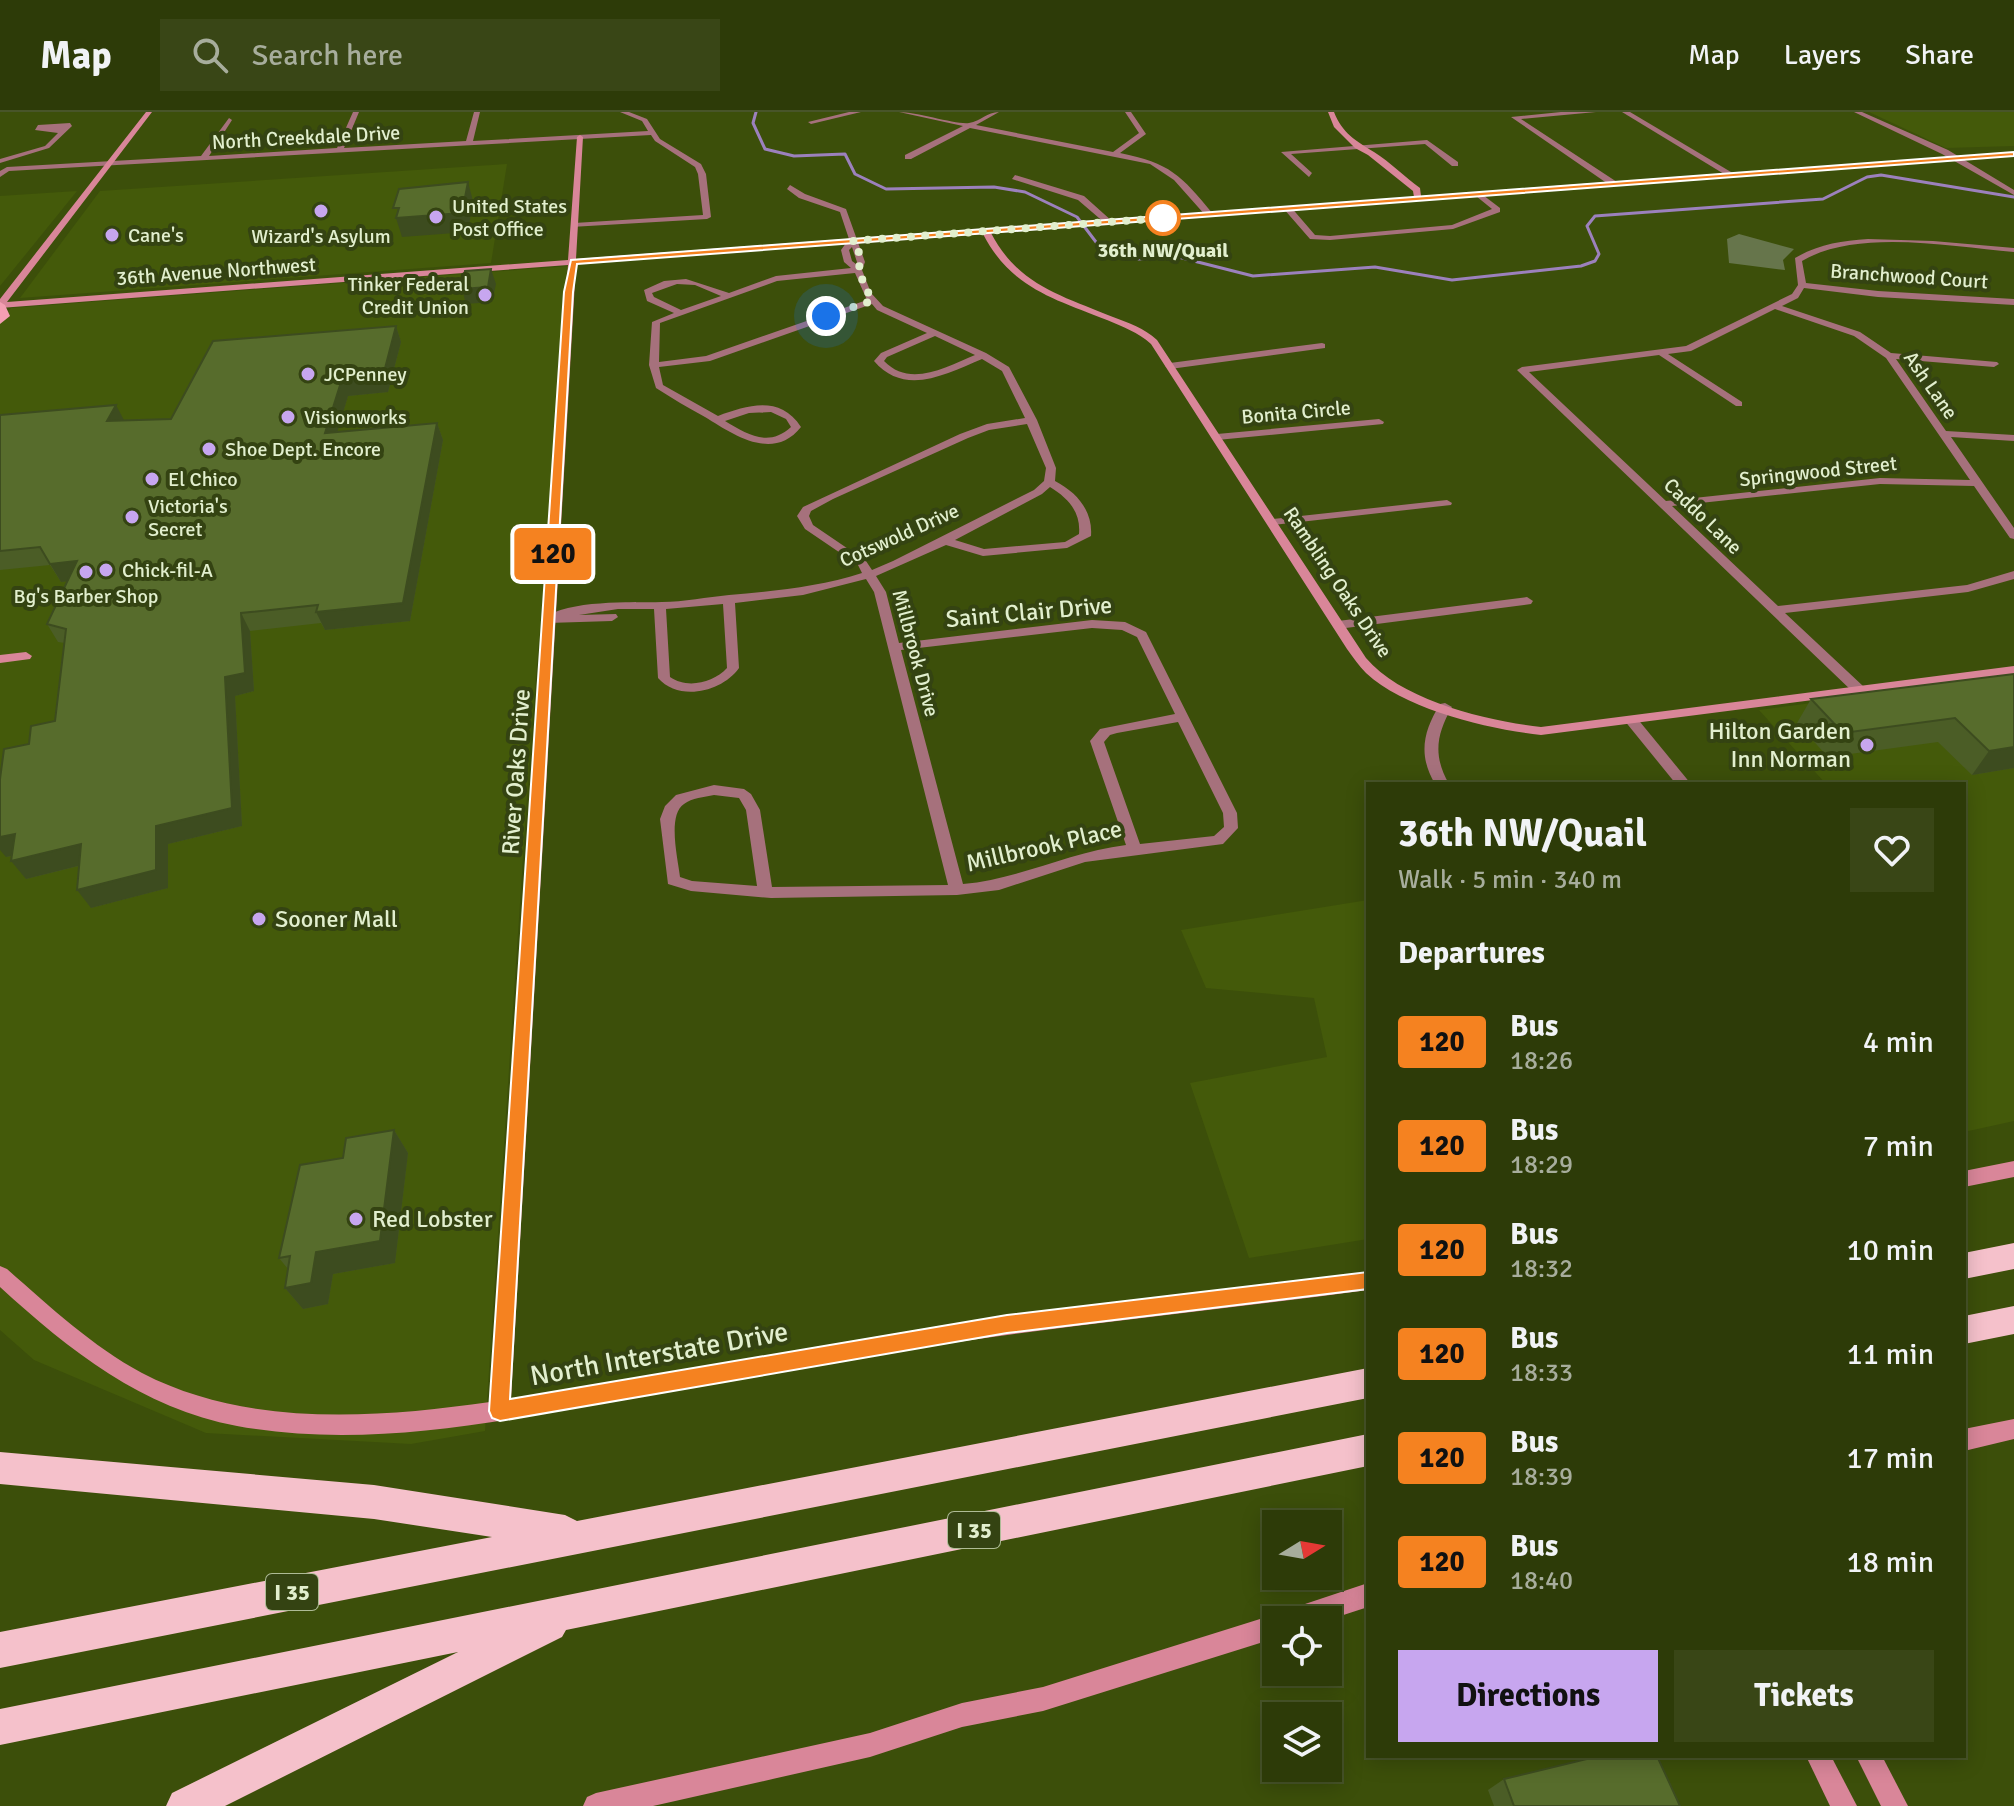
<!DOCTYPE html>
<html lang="en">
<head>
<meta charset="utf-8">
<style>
  :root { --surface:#2d3b08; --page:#394616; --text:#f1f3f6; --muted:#a7ad9c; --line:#485529; --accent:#c7a6ef }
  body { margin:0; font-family:Signika,sans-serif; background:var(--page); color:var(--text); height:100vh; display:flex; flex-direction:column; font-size:30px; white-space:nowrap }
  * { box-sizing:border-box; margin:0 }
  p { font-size:26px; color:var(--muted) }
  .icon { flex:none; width:44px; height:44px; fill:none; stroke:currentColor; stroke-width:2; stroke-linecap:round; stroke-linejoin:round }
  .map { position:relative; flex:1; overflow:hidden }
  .drawer { position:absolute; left:1366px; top:670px; width:600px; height:976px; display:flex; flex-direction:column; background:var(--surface); border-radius:0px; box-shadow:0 4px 20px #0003,0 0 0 2px var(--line) }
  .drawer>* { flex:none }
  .badge { padding:0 16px; border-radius:6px; font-size:28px; line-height:52px }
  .needle { width:52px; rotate:79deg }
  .tools { position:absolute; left:1262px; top:1398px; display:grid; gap:16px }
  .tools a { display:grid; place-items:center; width:80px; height:80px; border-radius:0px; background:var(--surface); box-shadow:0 4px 20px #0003,0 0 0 2px var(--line); font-size:40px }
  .you { position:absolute; width:40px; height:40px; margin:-20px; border:6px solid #fff; border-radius:50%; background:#1a73e8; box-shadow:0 0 0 12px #1a73e833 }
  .map>.badge { position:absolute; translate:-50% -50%; box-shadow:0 0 0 4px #fff }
  h2 { padding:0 32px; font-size:30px; line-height:72px }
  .round { display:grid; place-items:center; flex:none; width:84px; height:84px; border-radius:0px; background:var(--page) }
  .summary { display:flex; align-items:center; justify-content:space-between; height:136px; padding:0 32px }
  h1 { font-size:38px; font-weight:800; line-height:60px }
  .cta { display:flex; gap:16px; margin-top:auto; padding:16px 32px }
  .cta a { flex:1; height:92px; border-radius:0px; background:var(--accent); color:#111; font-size:32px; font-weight:800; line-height:92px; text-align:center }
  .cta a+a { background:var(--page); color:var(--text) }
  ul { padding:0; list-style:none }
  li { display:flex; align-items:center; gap:24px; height:104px; padding:0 32px }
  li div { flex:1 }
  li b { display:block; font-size:30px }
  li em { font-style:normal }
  li .badge { min-width:88px; font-weight:700; text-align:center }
  header { display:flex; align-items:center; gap:48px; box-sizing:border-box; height:112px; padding:0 40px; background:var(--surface); border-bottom:2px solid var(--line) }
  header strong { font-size:38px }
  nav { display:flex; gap:44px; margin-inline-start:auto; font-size:28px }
  .search { width:560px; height:72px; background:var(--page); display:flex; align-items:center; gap:20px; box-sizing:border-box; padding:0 28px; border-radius:0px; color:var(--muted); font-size:30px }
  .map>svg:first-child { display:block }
  .built { fill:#445a0a }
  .green { fill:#66754b }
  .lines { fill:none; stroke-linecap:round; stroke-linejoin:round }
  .stream { stroke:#9c81bd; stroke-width:3 }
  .street { fill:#a6717c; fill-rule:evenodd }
  .secondary { fill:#d98699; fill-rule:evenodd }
  .primary { fill:#f49eb2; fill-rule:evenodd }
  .highway { fill:#f5c1cb; fill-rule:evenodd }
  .wall { fill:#4b5d26 }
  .shaded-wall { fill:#3d4c1f }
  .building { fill:#576c2c; stroke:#3d4c1f; stroke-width:2 }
  .line { fill:#f58220; stroke:#fff; stroke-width:2 }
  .walk { stroke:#e2efce; stroke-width:8; stroke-dasharray:0 14.4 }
  .poi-dot { fill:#c7a6ef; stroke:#344312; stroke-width:3 }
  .stop-dot { fill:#fff; stroke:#f58220; stroke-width:4 }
  .labels { text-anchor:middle; stroke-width:8; stroke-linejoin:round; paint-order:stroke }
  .far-street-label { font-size:20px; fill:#e2efce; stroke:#344312 }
  .far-poi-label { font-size:20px; fill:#e2efce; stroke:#344312; text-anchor:start }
  .far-stop-label { font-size:20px; font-weight:bold; fill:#e2efce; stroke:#344312 }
  .shield { fill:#344312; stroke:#aebb96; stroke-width:2 }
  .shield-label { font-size:22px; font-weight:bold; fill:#e2efce }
  .street-label { font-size:24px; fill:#e2efce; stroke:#344312 }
  .poi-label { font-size:24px; fill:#e2efce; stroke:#344312; text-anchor:start }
  .near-street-label { font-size:28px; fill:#e2efce; stroke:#344312 }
</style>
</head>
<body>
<header>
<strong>Map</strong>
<div class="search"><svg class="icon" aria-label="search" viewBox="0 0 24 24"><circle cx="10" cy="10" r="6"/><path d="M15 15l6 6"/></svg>Search here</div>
<nav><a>Map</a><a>Layers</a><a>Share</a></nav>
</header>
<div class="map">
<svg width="2014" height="1694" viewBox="0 0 2014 1694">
  <rect width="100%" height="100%" fill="#3c4f0a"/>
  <g class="built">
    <path d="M1869,0H2014V34L1946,36Z"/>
    <path d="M507,52L491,151L20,186L100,79Z"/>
    <path d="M77,79L0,174V84Z"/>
    <path d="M570,154L531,625L485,1319L411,1332L206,1321L34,1248L0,1218V211L11,196Z"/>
    <path d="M2014,564V1009L1964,1020V672H1826L1759,598Z"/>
    <path d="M1368,788V1127L1249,1146L1190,971L1327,945L1314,886L1206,876L1181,818Z"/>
  </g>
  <path class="green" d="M1739,122L1794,137L1783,148L1785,158L1729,151L1727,127Z"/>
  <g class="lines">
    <path class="stream" d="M756,0L753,11L765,37L794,44L845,42L855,62L886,77L994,75L1025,80L1077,105L1099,134L1139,147L1178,145L1253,164L1375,155L1452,168L1581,154L1595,149L1599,142L1587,114L1595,104L1823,87L1867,65L1881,63L2014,85"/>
    <g class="street">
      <path d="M353,0H359L344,36L466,29L474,0H480L473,29L648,19L642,9L620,0H629L647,7L660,27L701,52L706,62L711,105L707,107L571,115L574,111L703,103L698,62L695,55L655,29L651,23L9,59L0,65V59L7,55L201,44L229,6L232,8L209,44L337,36Z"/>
      <path d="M849,0H861L811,12L808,10Z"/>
      <path d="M899,0C917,0 957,13 969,11C981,9 987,0 999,0L976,13L1113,40L1139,21L1125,0H1131L1146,22L1120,41C1170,51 1181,63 1213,102L1206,104L1174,68L1150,52L970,16L911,47H905V43L963,14Z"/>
      <path d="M1561,0H1596L1521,7L1617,70V74H1611L1511,5Z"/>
      <path d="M1622,0H1630L1736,63L1729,65Z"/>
      <path d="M1854,0H1862L1948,38L2014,78V83L1942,42Z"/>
      <path d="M70,11L72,14L49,36L0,51V47L45,34L58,21L35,18L38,13Z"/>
      <path d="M1427,28L1458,50V54H1452L1425,32L1291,42L1312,61L1309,65L1281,40Z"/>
      <path d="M1015,63L1084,84L1113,110L1106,112L1078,88L1012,67Z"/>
      <path d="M790,73L805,82L846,97L865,150L862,158L871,181L883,194L986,241L1009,255L1037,308L1056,356L1055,369C1076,380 1093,398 1091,424L1067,436L983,444L946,433L876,464L886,480L899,531L1092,508L1125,510L1146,520L1237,701L1238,716L1223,732L1085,750L999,778L957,783L771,786L691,779L668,772L660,707L665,694L676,683L714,673L744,677L751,682L760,698L772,775L948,773L874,480L866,467L803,483L735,491L739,556C722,580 679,590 658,566L654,497H618L579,503L616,502L618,505L612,509L548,511L542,507C570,487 629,491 662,490C684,490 707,485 729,483C774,479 819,475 862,461L858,453L805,417L797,404L803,395L960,322L987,312L1025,306L1002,259L982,247C946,262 905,285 874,249L881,241L927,221L877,198L872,192L710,249L659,255L663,273L718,304C748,293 780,283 801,315C773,350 734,323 705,305C688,296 672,286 656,276L649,253L652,210L674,201L647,189L644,178L664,169L686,167L729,181L776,164L851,156L844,150L841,138L849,127L840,100L799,86L787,77ZM852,135L857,150L856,152L852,149L849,138ZM855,161L867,188L706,244L659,250L660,211L777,169ZM677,172L695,173L721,184L681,198L654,185L652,181ZM935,224L975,243C946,255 910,276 884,249L887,245ZM771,300L786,307L791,315C768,336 747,322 725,309L749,301ZM1027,312L1046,356L1044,369L1034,378L893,449L872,458L866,449L813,413L809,404L811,399L833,387L968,326L989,318ZM1050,375C1068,386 1081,400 1079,422L1065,430L984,437L955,428L1042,382ZM723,492L727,556C713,571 687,577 670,565L666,497ZM1092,516L1122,518L1137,525L1175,602L1100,617L1090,629L1126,733C1070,740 1019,767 963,772L901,538ZM1178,610L1223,701L1224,715L1214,724L1140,732L1104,630L1110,623L1117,621ZM714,683L739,686L746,698L757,774L692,769L680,765C678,747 667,703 684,692C692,686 704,685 714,683Z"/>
      <path d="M1479,80L1500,96V100L1453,117L1330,128L1310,127L1283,96L1290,94L1315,123L1330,124L1452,113L1492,97L1476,84Z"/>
      <path d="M1868,127L1933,129L2014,136V140C1952,135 1858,116 1802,149L1806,171L1878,179L2014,187V193L1878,185L1804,176L1798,186L1782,194L1860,220L1891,241L1997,250L1999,252L1994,255L1896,247L1946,319L2014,323V329L1951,325L2014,416V427L2010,426L1974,374L1880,372L1672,394L1778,494L1967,473L2014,459V467L1968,480L1785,501L1863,574V580H1853L1517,258L1522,255L1686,234L1792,182L1798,173L1795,146C1819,132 1841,129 1868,127ZM1775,197L1854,224L1886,246L1970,368L1880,366L1666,389L1529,260L1659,243L1736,294H1742V290L1668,242L1691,239Z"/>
      <path d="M1322,231L1325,232V236L1170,257L1165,254L1170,251Z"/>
      <path d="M1379,307L1384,310L1383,312L1217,328L1212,325L1217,322Z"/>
      <path d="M1447,388L1452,391L1451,393L1273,413L1267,410L1273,407Z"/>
      <path d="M1527,485L1533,489L1531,492L1338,517L1332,513L1338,509Z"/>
      <path d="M1445,591L1452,595C1436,623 1433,644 1449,672H1435C1418,643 1423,620 1440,592Z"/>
      <path d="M1631,604L1636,605L1691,672H1676L1624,608Z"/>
    </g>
    <g class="secondary">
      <path d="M146,0H152L7,190L568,148L577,25L580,23L583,25L576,147L1414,85L1413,79L1368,43L1355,36L1334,15L1328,0H1334C1342,21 1356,29 1374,40C1390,50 1405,65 1420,76L1421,84L2014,40V44L991,121C1018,173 1062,184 1113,205C1129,211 1144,216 1157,228L1366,546C1402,589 1488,609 1541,615L2014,554V562L1541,623C1488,617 1406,598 1366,561C1359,554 1353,545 1347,537L1151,232C1138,220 1123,215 1107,208C1054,187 1011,176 983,122L576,152L511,1287L940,1214L1368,1160V1178C1205,1200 1042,1215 880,1242C786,1258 692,1275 598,1292C479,1313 358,1336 237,1314C142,1296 70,1239 0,1175V1154L7,1157C49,1194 92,1234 142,1261C248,1316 377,1306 490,1290L568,153L0,196V187Z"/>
      <path d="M26,540L32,544L30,547L0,551V543Z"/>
      <path d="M2014,1049V1065L1964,1075V1059Z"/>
      <path d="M2014,1307V1327L1964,1339V1317Z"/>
      <path d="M1368,1471V1495L1328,1508H1276V1526L1043,1599L962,1615L870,1645L653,1694H583L587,1685L596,1681L870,1621L962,1591L1043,1575L1276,1502L1283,1505L1285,1500L1293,1496Z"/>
      <path d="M1806,1644H1831L1857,1694H1830Z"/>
      <path d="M1856,1644H1882L1908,1694H1881Z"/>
    </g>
    <path class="primary" d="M0,190L5,193L10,204L0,212Z"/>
    <g class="highway">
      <path d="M2014,1131V1157L1964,1167V1141Z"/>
      <path d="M2014,1194V1222L1964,1232V1204Z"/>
      <path d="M1368,1256V1286L0,1556V1520L492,1425L374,1407L0,1372V1340L374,1373L565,1403L577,1409Z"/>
      <path d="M1368,1322V1354L566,1518L562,1525L225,1694H166L172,1681L458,1540L0,1633V1597Z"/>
    </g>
  </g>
  <g class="wall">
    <path d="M396,214L401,230L388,280L348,284L337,320L437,311L443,328L410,509L325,518L321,511L250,519L254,579L235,584L242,714L168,732V776L91,796L79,754L26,767L12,744L6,745L29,632L55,609L65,531L58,530L47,512L67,469L61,470L50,453L0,458V303L124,309L171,307Z"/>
    <path d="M2014,562V656L1972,663L1938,630L1828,645L1797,611L1811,587Z"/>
    <path d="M394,1018L408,1041L395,1151L333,1162L328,1192L303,1197L285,1176L288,1157L279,1146L343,1046Z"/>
    <path d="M1504,1667L1680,1694H1494L1488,1678Z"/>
  </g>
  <g class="shaded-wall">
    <path d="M468,70L473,89L468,120L402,125L396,106Z"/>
    <path d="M491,157L496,172L492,190L466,192L462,177Z"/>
    <path d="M396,214L401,230L388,280L348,284L332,338L325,321L342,267Z"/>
    <path d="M116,293L125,310L107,309Z"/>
    <path d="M437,311L443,328L410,509L325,518L316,500Z"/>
    <path d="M77,449L87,467L61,470L50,452Z"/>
    <path d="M241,501L250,519L254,579L235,584L242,714L168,732V776L91,796L77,778L156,714Z"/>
    <path d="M2014,635V656L1972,663L1989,639Z"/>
    <path d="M15,722L29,740L6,745L0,738V725Z"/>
    <path d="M81,732L94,750L26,767L11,749Z"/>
    <path d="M394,1018L408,1041L395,1151L333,1162L328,1192L303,1197L285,1176L316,1140Z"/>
  </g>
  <g class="building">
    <path d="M468,70L462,101L396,106L399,96H393L399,77Z"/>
    <path d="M491,157L488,175L462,177L465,159Z"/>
    <path d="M396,214L383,264L342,267L325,321L437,311L403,491L316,500L318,493L241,501L245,561L225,565L232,696L156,714V758L77,778L81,732L11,749L15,722L0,725V667L4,637L29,632L31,614L55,609L66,517L47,512L77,449L50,452L40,435L0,439V303L116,293L107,309L171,307L213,229Z"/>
    <path d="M2014,562V635L1989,639L1955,606L1843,621L1811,587Z"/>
    <path d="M394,1018L380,1129L316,1140L311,1171L285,1176L290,1144L279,1146L300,1053L343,1046L346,1026Z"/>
    <path d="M1599,1644H1657L1680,1694H1514L1504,1667Z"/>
  </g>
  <path class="line" d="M2014,40V44L577,152L573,180L510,1287L1007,1203L1368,1160L1378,1169L1368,1177L1007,1221L500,1309L492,1306L489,1299L564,180L571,148Z"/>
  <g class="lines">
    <path class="walk" d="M826,204L872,189L858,158C863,146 859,138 852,129L1163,106"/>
  </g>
  <g class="poi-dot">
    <circle cx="321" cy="99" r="8"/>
    <circle cx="436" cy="105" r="8"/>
    <circle cx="112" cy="123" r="8"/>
    <circle cx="485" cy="183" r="8"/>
    <circle cx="308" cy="262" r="8"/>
    <circle cx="288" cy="305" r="8"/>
    <circle cx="209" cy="337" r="8"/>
    <circle cx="152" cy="367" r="8"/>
    <circle cx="132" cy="405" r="8"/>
    <circle cx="106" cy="458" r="8"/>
    <circle cx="86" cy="460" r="8"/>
    <circle cx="1867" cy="633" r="8"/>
    <circle cx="259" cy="807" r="8"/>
    <circle cx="356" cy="1107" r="8"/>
  </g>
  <circle class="stop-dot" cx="1163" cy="106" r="16"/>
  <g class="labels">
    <g class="far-street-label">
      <text transform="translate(306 25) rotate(-3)" y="7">North Creekdale Drive</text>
      <text transform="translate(216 159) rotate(-4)" y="7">36th Avenue Northwest</text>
      <text transform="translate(1909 164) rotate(4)" y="7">Branchwood Court</text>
      <text transform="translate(1931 273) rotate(55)" y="7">Ash Lane</text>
      <text transform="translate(1296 300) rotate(-5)" y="7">Bonita Circle</text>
      <text transform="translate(1818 359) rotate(-6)" y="7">Springwood Street</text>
      <text transform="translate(1703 404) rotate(44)" y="7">Caddo Lane</text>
      <text transform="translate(899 423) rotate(-24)" y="7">Cotswold Drive</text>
      <text transform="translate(1338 470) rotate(56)" y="7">Rambling Oaks Drive</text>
      <text transform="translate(916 541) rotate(75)" y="7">Millbrook Drive</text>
    </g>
    <g class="far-poi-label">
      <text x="452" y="101">United States<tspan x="452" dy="23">Post Office</tspan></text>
      <text x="128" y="130">Cane's</text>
      <text x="321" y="131" text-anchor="middle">Wizard's Asylum</text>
      <text x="469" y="179" text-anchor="end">Tinker Federal<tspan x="469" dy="23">Credit Union</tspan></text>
      <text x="324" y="269">JCPenney</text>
      <text x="304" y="312">Visionworks</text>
      <text x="225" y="344">Shoe Dept. Encore</text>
      <text x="168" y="374">El Chico</text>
      <text x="148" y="401">Victoria's<tspan x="148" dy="23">Secret</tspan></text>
      <text x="122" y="465">Chick-fil-A</text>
      <text x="86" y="491" text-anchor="middle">Bg's Barber Shop</text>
    </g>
    <g class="far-stop-label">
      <text x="1163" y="145">36th NW/Quail</text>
    </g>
    <g class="shield">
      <rect x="948" y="1400" width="52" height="36" rx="6"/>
      <rect x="266" y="1462" width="52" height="36" rx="6"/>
    </g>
    <g class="shield-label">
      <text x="974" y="1426">I 35</text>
      <text x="292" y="1488">I 35</text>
    </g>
    <g class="street-label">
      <text transform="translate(1029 500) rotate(-5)" y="8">Saint Clair Drive</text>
      <text transform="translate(516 660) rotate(-86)" y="8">River Oaks Drive</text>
      <text transform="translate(1044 734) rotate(-13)" y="8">Millbrook Place</text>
    </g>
    <g class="poi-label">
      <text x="1851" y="627" text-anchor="end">Hilton Garden<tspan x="1851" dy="28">Inn Norman</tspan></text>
      <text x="275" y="815">Sooner Mall</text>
      <text x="372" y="1115">Red Lobster</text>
    </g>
    <g class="near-street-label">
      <text transform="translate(659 1241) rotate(-10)" y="10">North Interstate Drive</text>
    </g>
  </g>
</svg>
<div class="tools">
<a><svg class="needle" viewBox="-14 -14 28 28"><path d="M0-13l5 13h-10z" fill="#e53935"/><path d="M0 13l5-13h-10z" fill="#a7ad9c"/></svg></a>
<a><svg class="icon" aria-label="locate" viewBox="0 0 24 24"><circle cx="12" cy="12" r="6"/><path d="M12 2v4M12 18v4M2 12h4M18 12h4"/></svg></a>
<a><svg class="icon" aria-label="layers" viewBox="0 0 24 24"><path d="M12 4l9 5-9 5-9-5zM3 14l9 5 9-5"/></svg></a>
</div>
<div class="you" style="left:826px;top:204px"></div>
<b class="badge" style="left:553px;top:442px;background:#f58220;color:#111">120</b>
<section class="drawer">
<div class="summary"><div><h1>36th NW/Quail</h1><p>Walk · 5 min · 340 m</p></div><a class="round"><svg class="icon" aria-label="heart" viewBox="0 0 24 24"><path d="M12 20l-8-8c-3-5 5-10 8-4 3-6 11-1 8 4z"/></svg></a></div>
<h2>Departures</h2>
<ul>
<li><span class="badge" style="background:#f58220;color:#111">120</span><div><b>Bus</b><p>18:26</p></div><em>4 min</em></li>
<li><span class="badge" style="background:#f58220;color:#111">120</span><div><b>Bus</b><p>18:29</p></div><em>7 min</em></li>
<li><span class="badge" style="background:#f58220;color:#111">120</span><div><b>Bus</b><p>18:32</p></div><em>10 min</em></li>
<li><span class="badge" style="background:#f58220;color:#111">120</span><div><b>Bus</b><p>18:33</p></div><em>11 min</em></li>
<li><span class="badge" style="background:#f58220;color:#111">120</span><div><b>Bus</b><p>18:39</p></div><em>17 min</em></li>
<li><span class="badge" style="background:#f58220;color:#111">120</span><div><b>Bus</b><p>18:40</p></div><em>18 min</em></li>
</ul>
<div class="cta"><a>Directions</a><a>Tickets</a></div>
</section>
</div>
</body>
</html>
